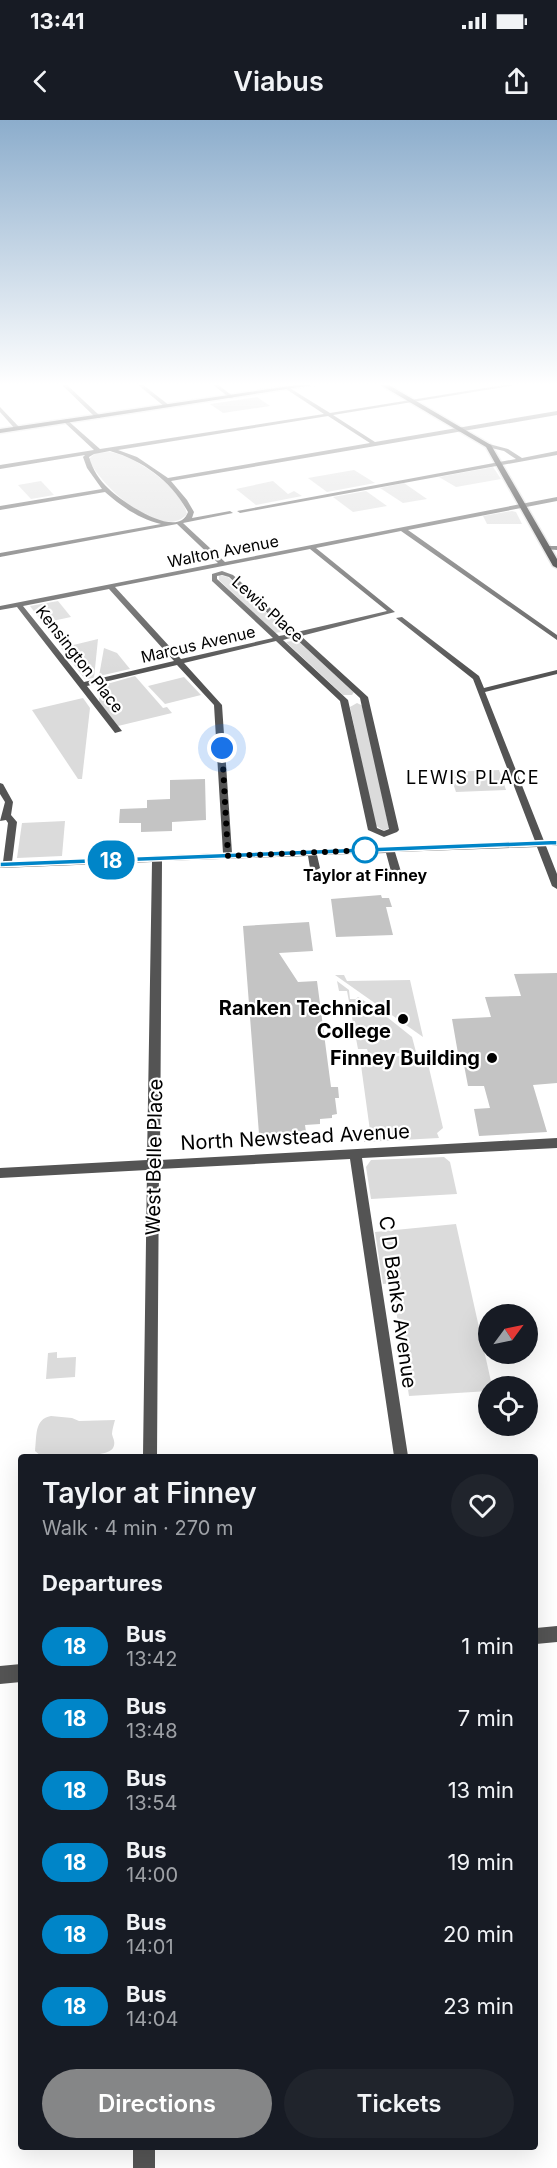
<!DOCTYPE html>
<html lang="en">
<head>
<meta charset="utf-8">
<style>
  :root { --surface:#171b24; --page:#20242c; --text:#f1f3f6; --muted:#9ea1a6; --accent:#858687 }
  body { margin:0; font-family:Inter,sans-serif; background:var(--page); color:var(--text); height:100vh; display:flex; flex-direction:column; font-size:22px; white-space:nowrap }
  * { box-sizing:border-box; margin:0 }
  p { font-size:20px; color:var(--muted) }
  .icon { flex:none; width:33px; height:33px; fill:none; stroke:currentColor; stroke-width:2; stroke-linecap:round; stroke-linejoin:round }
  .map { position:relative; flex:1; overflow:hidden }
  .details { position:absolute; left:18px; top:1334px; width:520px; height:696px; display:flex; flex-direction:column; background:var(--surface); border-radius:6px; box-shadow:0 6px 24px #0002 }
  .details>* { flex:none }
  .badge { padding:0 12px; border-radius:20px; font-size:21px; line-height:39px }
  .needle { width:39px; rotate:57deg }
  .buttons { position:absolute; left:478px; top:1184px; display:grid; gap:12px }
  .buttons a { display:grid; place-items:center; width:60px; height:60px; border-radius:50%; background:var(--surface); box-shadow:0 6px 24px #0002; font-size:30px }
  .you { position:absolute; width:30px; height:30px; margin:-15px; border:4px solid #fff; border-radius:50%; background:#1a73e8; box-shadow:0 0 0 9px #1a73e833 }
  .map>.badge { position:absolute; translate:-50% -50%; box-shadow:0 0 0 3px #fff }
  h2 { padding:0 24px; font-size:22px; line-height:54px }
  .round { display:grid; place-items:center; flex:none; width:63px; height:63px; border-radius:32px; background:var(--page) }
  .overview { display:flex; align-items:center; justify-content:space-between; height:102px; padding:0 24px }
  h1 { font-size:28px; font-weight:600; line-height:45px }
  .primary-button { display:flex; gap:12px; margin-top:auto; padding:12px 24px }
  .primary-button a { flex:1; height:69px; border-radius:36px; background:var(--accent); color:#fff; font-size:24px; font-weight:600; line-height:69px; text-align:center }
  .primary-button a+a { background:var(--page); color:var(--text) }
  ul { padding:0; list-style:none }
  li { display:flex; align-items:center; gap:18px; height:72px; padding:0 24px }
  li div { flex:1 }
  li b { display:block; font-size:22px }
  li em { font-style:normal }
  li .badge { min-width:66px; font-weight:700; text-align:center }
  .status { display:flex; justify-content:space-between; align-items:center; height:42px; padding:0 30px; background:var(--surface); direction:ltr }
  .status svg { height:16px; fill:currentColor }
  header { display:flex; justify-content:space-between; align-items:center; height:78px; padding:0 24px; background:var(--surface); font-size:27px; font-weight:600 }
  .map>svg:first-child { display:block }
  .green { fill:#dbdbdb }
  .building { fill:#c4c4c4 }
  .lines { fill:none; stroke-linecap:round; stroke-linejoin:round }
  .major-casing { stroke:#dbdbdb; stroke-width:3 }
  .minor { fill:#545454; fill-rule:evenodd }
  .major { fill:#000; fill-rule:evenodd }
  .line { fill:#0085c8; stroke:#fff; stroke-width:1.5 }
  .walk { stroke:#000; stroke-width:6; stroke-dasharray:0 10.8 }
  .stop-dot { fill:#fff; stroke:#0085c8; stroke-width:3 }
  .poi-dot { fill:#000; stroke:#fff; stroke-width:2 }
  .labels { text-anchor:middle; stroke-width:4.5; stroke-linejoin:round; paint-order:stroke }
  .far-street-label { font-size:16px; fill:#000; stroke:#fff }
  .far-stop-label { font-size:16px; font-weight:bold; fill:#000; stroke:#fff }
  .far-neighbourhood-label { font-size:18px; letter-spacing:1.5px; fill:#000; stroke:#fff }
  .poi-label { font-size:20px; font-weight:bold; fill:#000; stroke:#fff; text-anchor:end }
  .street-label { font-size:20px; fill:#000; stroke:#fff }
</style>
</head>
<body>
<div class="status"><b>13:41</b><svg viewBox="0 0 49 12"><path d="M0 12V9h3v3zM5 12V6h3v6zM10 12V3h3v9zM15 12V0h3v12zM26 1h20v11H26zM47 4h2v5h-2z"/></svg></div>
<header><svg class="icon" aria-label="back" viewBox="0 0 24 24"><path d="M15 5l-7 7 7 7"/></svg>Viabus<svg class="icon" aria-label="share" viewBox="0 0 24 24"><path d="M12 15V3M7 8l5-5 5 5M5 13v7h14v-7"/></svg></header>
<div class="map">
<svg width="557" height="2048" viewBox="0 0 557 2048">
  <rect width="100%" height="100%" fill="#fff"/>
  <g class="green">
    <path d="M110,332C136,336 181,368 187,394C162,423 98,364 89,339L95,333Z"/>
    <path d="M493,347L501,359L456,367L439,357Z"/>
    <path d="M354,350L375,363L327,372L308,358Z"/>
    <path d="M41,361L54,375L31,379L18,365Z"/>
    <path d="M273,361L288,374L294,371L302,376L256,385L236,369Z"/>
    <path d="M404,363L427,379L403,383L380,368Z"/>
    <path d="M366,371L387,386L353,392L333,377Z"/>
    <path d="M512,391L516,392L522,404H487L483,396Z"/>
    <path d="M219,455L228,457L287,511L275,513L219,460Z"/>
    <path d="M58,481L71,497L43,503L30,486Z"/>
    <path d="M98,519L94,558L85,559L61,528Z"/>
    <path d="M297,520L354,572L352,575H343L286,522Z"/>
    <path d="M104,528L117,533L130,549L99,556Z"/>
    <path d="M135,556L163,588L167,587L172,593L118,606L99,582L100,566Z"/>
    <path d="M184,557L201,575L165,584L148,566Z"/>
    <path d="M83,578L90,588L82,659H78L32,590Z"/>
    <path d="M357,583L363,586L389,708L384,711L375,705L350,587Z"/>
    <path d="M499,650L506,670L456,672L449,652Z"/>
    <path d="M65,701L62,736L17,738L22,703Z"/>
    <path d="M335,855H344L347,861L410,860L423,917Z"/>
    <path d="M337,861L349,870L350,879H356L358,877L377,889L412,917L416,932L369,935L367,929H358L347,871H339Z"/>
    <path d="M426,935L443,1008L437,1013L439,1018L364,1022V1019L371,1018L360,938Z"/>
    <path d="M444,1037L450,1042L457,1074L371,1079L366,1047L371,1040Z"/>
    <path d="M456,1104L492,1266H489V1271L409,1276L392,1163L383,1164L375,1112Z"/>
    <path d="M57,1232V1238L76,1237L75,1257L46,1259L48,1233Z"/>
    <path d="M51,1296L72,1298L79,1301L115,1300C114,1304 112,1310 112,1314C113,1319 116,1322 113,1328C107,1339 55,1335 41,1336L35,1331C37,1316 34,1299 51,1296Z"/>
  </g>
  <g class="building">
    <path d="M257,277L270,286L223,293L210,284Z"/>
    <path d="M205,659L206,700L172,702V711L141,712V703H119L120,689L147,688V680L170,679V660Z"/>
    <path d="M381,775L382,778H389L392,787H386L393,815L336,817L331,779Z"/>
    <path d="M309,802L313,831L279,833L298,862L317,861L331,967H338L339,978H335L337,994L332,995V998L320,999V1004L305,1005L306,1012L259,1014L243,806Z"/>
    <path d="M557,853V963L533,965L547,1012L479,1016L474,989L490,988L484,966H468L464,945H460L452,899L491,897L485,877L521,876L514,854Z"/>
  </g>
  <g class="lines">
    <g class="major-casing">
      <g id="major">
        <path d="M303,264H319L0,313V309Z"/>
        <path d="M379,264H387L491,325L557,439V448L553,446L486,327Z"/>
      </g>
    </g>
    <g class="minor">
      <path d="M61,264H66L100,296V298H96Z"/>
      <path d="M137,264H142L170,286L165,287Z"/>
      <path d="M212,264H217L234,277L230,278Z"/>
      <path d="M510,264H522L333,295L375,322L557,291V295L171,361L187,380L194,392L192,398L230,391L233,393L183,403L225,442L557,377V381L408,410L557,515V520L401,411L316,428L395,492L301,516L368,577L399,710L397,712L384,717L368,710L340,581L276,521L184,543L222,585L232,733L535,721L473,559L396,498L402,497L479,556L484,568L557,550V554L485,572L544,721L557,720V726H546L557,754V769L552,766L537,727L395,732L402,755L397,758L392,755L386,733L317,735L320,748L315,751L310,748L308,736L162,741L160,1040L557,1018V1028L362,1038L408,1336H394L350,1039L159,1049L157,1336H143L147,1050L0,1058V1048L147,1040L152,742L0,748V742H3L8,703L6,700L0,701L5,682L0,674V663L3,664L13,682L11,695L17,702L12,742L223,733L214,585L177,545L87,566L122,611L115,613L17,487L0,490V486L218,443L177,404L0,437V433L161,404C139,399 121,386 105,372L0,390V386L102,369L87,348L83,337L85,335L0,349V345L94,330L64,302L66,299L100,329L324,294L286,269L288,267L330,293ZM328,296L370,323L168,358L137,337L118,330ZM110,331C144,341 171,361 188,392C178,421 121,381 109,369C99,360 93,350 89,337L94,334ZM310,429L387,491L297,512L233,455L222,451L212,454V461L273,518L181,539L115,467ZM222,455L229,457L290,514L279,516L217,459V456ZM109,469L174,541L84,562L23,486ZM294,517L360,578L389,709L384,711L377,708L348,580L283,520Z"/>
      <path d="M0,287L20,308V310H16L0,292Z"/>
      <path d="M489,324L508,329L522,338L557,331V335L240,393L237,391L516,339L504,331L487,327Z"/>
      <path d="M547,426H557V430L545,429V427Z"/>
      <path d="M557,1506V1522L536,1524V1508Z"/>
      <path d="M21,1544V1562L0,1564V1546Z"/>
      <rect x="133" y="2026" width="22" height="22"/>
    </g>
    <use href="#major" class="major"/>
  </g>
  <linearGradient id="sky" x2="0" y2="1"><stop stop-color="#8cadcc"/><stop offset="0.48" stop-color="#fff"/><stop offset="1" stop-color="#fff" stop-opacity="0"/></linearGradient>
  <rect width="557" height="551" fill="url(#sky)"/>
  <path class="line" d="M557,720V725L0,747V742Z"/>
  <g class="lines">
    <path class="walk" d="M222,628L228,736L370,730H365"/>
  </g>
  <circle class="stop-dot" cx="365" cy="730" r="12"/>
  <g class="poi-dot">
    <circle cx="403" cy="899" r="6"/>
    <circle cx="492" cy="938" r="6"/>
  </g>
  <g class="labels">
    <g class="far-street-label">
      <text transform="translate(223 431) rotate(-11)" y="6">Walton Avenue</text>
      <text transform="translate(268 489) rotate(42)" y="6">Lewis Place</text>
      <text transform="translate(198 524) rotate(-13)" y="6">Marcus Avenue</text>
      <text transform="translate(80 539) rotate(52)" y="6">Kensington Place</text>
    </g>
    <g class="far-stop-label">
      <text x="365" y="761">Taylor at Finney</text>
    </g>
    <g class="far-neighbourhood-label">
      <text x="473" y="664">LEWIS PLACE</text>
    </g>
    <g class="poi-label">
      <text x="391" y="895">Ranken Technical<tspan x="391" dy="23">College</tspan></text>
      <text x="480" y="945">Finney Building</text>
    </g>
    <g class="street-label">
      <text transform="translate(295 1017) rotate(-3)" y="7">North Newstead Avenue</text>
      <text transform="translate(154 1037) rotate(-89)" y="7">West Belle Place</text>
      <text transform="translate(398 1182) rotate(82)" y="7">C D Banks Avenue</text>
    </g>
  </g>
</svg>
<div class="buttons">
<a><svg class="needle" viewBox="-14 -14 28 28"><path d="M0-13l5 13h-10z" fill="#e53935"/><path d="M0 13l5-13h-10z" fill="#9ea1a6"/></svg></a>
<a><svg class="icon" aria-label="locate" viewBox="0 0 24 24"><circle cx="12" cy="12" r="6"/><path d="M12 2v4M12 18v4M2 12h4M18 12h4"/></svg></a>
</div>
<div class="you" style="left:222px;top:628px"></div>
<b class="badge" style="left:111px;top:740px;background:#0085c8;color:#fff">18</b>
<section class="details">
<div class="overview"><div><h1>Taylor at Finney</h1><p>Walk · 4 min · 270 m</p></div><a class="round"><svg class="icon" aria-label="heart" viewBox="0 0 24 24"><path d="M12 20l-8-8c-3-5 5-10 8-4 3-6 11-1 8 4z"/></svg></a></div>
<h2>Departures</h2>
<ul>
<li><span class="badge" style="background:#0085c8;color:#fff">18</span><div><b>Bus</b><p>13:42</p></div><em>1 min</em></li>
<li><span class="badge" style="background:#0085c8;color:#fff">18</span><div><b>Bus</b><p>13:48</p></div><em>7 min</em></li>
<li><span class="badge" style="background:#0085c8;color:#fff">18</span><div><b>Bus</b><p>13:54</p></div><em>13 min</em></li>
<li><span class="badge" style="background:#0085c8;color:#fff">18</span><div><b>Bus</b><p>14:00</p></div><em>19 min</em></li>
<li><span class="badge" style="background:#0085c8;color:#fff">18</span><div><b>Bus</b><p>14:01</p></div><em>20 min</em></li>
<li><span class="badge" style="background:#0085c8;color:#fff">18</span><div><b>Bus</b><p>14:04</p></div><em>23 min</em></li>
</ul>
<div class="primary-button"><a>Directions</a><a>Tickets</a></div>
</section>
</div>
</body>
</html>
